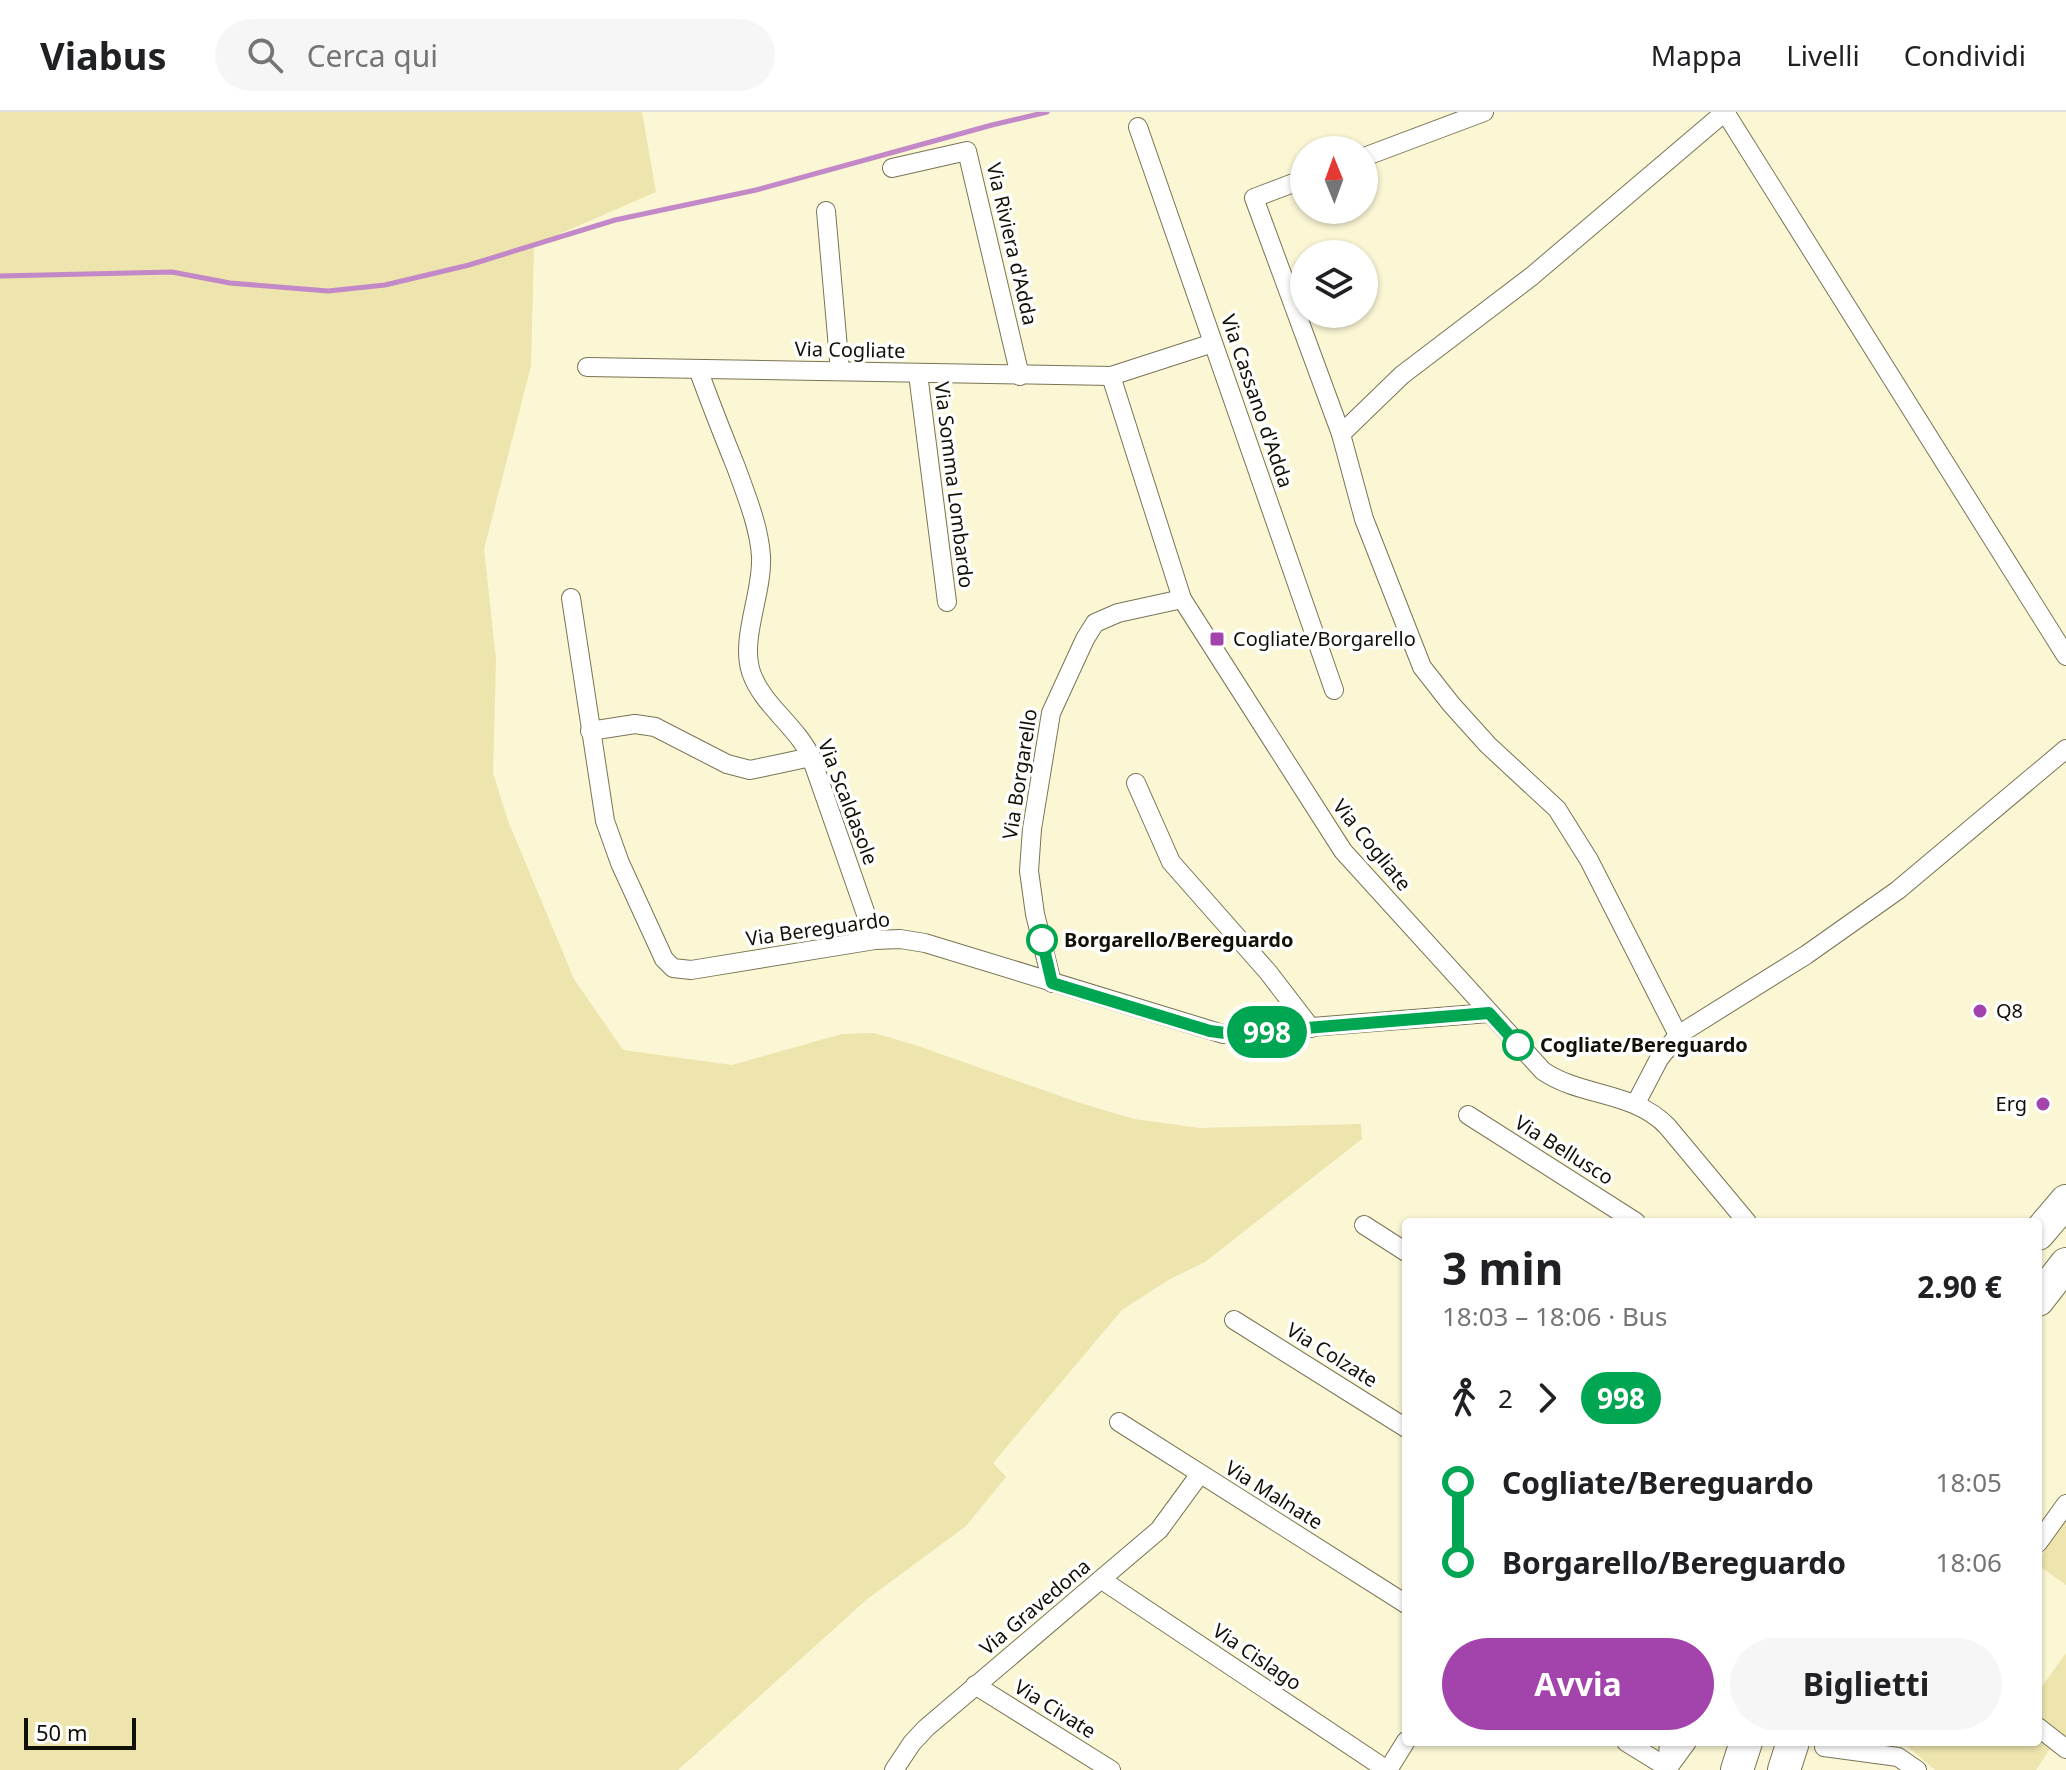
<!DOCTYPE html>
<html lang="it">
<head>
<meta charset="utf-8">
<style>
  :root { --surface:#fff; --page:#f6f6f6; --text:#202124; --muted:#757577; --line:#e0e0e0; --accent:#a344ac }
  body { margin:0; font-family:"Noto Sans",sans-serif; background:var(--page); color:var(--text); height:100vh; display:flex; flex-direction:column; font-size:30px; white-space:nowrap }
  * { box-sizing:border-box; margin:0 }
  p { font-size:26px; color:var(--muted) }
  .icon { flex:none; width:44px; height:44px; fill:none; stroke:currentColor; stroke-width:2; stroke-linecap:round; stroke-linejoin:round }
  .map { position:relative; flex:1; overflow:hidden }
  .sheet { position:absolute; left:1402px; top:1106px; width:640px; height:528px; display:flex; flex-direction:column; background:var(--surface); border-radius:8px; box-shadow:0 2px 6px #0004 }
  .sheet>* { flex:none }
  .badge { padding:0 16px; border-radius:26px; font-size:28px; line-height:52px }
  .needle { width:52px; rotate:359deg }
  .fabs { position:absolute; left:1290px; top:24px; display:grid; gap:16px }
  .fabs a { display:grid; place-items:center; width:88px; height:88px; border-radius:50%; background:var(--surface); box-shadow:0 2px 6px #0004; font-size:40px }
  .scale { position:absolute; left:24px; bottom:20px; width:112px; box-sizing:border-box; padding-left:8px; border:4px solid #131106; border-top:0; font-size:22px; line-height:28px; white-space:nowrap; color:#131106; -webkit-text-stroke:6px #fff; paint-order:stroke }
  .map>.badge { position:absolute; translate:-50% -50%; box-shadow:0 0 0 4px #fff }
  .legs { display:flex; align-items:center; gap:12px; height:88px; padding:0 40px; font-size:26px }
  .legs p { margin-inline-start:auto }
  .overview { display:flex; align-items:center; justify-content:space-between; height:136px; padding:0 40px }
  h1 { font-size:44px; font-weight:700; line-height:60px }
  .cta { display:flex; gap:16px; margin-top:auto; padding:16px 40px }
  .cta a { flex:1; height:92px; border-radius:48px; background:var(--accent); color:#fff; font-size:32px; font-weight:700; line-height:92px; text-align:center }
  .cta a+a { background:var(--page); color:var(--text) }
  ul { padding:0 40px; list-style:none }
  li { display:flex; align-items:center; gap:28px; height:80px; font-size:30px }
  li i { display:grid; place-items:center; width:12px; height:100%; margin:0 10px; background:currentColor }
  li i::after { content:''; width:20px; height:20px; margin:-10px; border:6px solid; border-radius:50%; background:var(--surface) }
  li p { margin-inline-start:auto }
  li:first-child i { background:linear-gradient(#0000 50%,currentColor 0) }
  li:last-child i { background:linear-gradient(currentColor 50%,#0000 0) }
  header { display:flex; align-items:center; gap:48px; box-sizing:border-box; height:112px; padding:0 40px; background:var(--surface); border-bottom:2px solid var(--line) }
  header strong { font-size:38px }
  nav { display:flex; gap:44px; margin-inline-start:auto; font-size:28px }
  .search { width:560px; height:72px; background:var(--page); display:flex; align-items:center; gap:20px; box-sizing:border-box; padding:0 28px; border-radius:44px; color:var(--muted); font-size:30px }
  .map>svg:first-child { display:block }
  .green { fill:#ede4ae }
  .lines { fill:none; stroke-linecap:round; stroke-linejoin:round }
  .stream { stroke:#c288c7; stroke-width:5 }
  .street-casing { stroke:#797455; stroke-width:20 }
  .highway-casing { stroke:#797455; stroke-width:34 }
  .street { stroke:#fff; stroke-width:18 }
  .highway { stroke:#fff; stroke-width:32 }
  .line-1-casing { stroke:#fff; stroke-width:18 }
  .line-1 { stroke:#00a651; stroke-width:12 }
  .poi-dot { fill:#a344ac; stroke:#fff; stroke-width:3 }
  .stop-1-dot { fill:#fff; stroke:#00a651; stroke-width:4 }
  .labels { text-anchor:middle; stroke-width:7; stroke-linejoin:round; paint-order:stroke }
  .street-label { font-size:20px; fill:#131106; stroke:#fff }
  .poi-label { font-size:20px; fill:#131106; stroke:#fff; text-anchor:start }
  .stop-label { font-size:20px; font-weight:bold; fill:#131106; stroke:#fff; text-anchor:start }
</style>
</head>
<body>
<header>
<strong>Viabus</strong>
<div class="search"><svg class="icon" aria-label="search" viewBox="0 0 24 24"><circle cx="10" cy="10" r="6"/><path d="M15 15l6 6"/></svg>Cerca qui</div>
<nav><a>Mappa</a><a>Livelli</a><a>Condividi</a></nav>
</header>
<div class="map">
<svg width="2066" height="1658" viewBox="0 0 2066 1658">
  <rect width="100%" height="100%" fill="#fbf6d4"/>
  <g class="green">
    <path d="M0,0H642L656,80L534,133L531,254L484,437L496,548L493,661L508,709L574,867L623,938L732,953L842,922L874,921L915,933L1080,991L1134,1007L1200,1016L1361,1012L1362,1027L1205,1150L1170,1167L1122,1198L993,1351L1006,1365L966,1414L866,1488L678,1658H0Z"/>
    <path d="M2066,1407V1473L2038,1453V1449Z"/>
    <path d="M2066,1541V1626L2038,1604V1580Z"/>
    <path d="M2038,1628L2050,1637L2036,1658H1935L1906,1633L1908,1630Z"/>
  </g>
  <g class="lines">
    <path class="stream" d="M0,164L172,160L230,171L328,179L385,173L469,153L615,108L756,78L992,13L1047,0"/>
    <g class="street-casing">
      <g id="street">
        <path d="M1138,15L1334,578"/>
        <path d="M1364,45L1484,0"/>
        <path d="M892,56L967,39L1020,264"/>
        <path d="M1304,67L1254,86L1341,322L1364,407L1422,555L1451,592L1488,633L1557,697L1589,748L1678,923"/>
        <path d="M826,99L840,259"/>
        <path d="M587,255L1111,264L1213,231"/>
        <path d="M698,257C710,290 723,323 736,355C746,383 759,414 761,444C763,481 740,526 751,560C762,593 796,613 811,645L875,828"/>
        <path d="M918,262L947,490"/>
        <path d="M1111,264L1182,487L1343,739L1543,959C1581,985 1633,979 1667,1014L1747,1110"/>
        <path d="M1341,322L1402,263L1532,164L1725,0L2066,544"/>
        <path d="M571,486L605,709L620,751L664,847L673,856L691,858L875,828L900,827L925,831L1223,922L1489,901"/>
        <path d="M590,619L635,612L655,615L727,652L750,658L811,645"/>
        <path d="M1136,671L1171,750L1268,860L1311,916"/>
        <path d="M1052,871L1035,802L1029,759L1032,717L1051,601L1085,527L1095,511L1118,501L1182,487"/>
        <path d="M1636,991L1659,947L1678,923L1806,843L1898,778L2066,637"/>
        <path d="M1468,1003L1636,1110"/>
        <path d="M1364,1113L1406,1140"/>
        <path d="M1234,1208L1406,1316"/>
        <path d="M1119,1310L1406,1492"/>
        <path d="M2038,1431L2066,1392"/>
        <path d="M1102,1468L1387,1658"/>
        <path d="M975,1573L1111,1658"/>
        <path d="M2038,1615L2066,1637"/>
        <path d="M1626,1630L1668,1656"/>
        <path d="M1824,1635L1898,1645L1917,1658"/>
        <path d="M1668,1656L1687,1630"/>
        <path d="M894,1658L912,1631L926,1616L1159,1418L1200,1362"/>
        <path d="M1388,1658L1406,1629"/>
        <path d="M1667,1658L1669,1630"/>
      </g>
    </g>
    <g class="highway-casing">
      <g id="highway">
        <path d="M2038,1122L2066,1089"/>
        <path d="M2038,1188L2066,1152"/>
        <path d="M1737,1658L1746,1630"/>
        <path d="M1784,1658L1793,1630"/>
      </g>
    </g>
    <use href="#street" class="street"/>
    <use href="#highway" class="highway"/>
  </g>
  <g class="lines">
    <g class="line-1-casing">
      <path id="line-1" d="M1042,828L1052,871L1210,919L1233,922L1489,901L1518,933"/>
    </g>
    <use href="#line-1" class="line-1"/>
  </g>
  <g class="poi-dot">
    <rect x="1209" y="519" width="16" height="16" rx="4"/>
    <circle cx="1980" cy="899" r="8"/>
    <circle cx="2043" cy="992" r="8"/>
  </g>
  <g class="stop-1-dot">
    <circle cx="1042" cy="828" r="14"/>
    <circle cx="1518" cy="933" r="14"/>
  </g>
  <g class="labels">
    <g class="street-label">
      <text transform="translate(1012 132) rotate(77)" y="7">Via Riviera d'Adda</text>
      <text transform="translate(850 238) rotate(1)" y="7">Via Cogliate</text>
      <text transform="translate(1257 289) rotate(71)" y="7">Via Cassano d'Adda</text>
      <text transform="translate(954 373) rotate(83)" y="7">Via Somma Lombardo</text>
      <text transform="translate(1020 662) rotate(-81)" y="7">Via Borgarello</text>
      <text transform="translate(848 690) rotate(69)" y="7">Via Scaldasole</text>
      <text transform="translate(1372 733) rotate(51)" y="7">Via Cogliate</text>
      <text transform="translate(818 817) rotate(-8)" y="7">Via Bereguardo</text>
      <text transform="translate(1564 1038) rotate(32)" y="7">Via Bellusco</text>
      <text transform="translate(1332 1243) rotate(32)" y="7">Via Colzate</text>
      <text transform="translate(1274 1383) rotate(32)" y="7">Via Malnate</text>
      <text transform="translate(1035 1495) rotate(-40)" y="7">Via Gravedona</text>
      <text transform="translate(1257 1545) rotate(34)" y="7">Via Cislago</text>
      <text transform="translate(1055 1597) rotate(32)" y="7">Via Civate</text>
    </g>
    <g class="poi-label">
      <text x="1233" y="534">Cogliate/Borgarello</text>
      <text x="1996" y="906">Q8</text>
      <text x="2027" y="999" text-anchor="end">Erg</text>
    </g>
    <g class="stop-label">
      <text x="1064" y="835">Borgarello/Bereguardo</text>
      <text x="1540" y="940">Cogliate/Bereguardo</text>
    </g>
  </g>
</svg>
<div class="fabs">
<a><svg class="needle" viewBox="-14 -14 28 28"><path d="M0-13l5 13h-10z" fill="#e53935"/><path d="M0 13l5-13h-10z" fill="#757577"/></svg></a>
<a><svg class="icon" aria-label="layers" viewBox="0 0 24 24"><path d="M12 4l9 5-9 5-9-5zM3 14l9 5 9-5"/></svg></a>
</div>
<div class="scale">50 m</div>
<b class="badge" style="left:1267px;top:920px;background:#00a651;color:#fff">998</b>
<section class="sheet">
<div class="overview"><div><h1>3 min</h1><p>18:03 – 18:06 · Bus</p></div><b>2.90 €</b></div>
<div class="legs"><svg class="icon" aria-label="walk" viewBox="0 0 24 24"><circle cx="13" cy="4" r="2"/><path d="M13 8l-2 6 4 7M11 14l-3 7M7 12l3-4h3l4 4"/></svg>2<svg class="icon" aria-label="forward" viewBox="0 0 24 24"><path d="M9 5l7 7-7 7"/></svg><b class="badge" style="background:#00a651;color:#fff">998</b></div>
<ul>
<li><i style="color:#00a651"></i><b>Cogliate/Bereguardo</b><p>18:05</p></li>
<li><i style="color:#00a651"></i><b>Borgarello/Bereguardo</b><p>18:06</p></li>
</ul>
<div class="cta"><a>Avvia</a><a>Biglietti</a></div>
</section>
</div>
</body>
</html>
